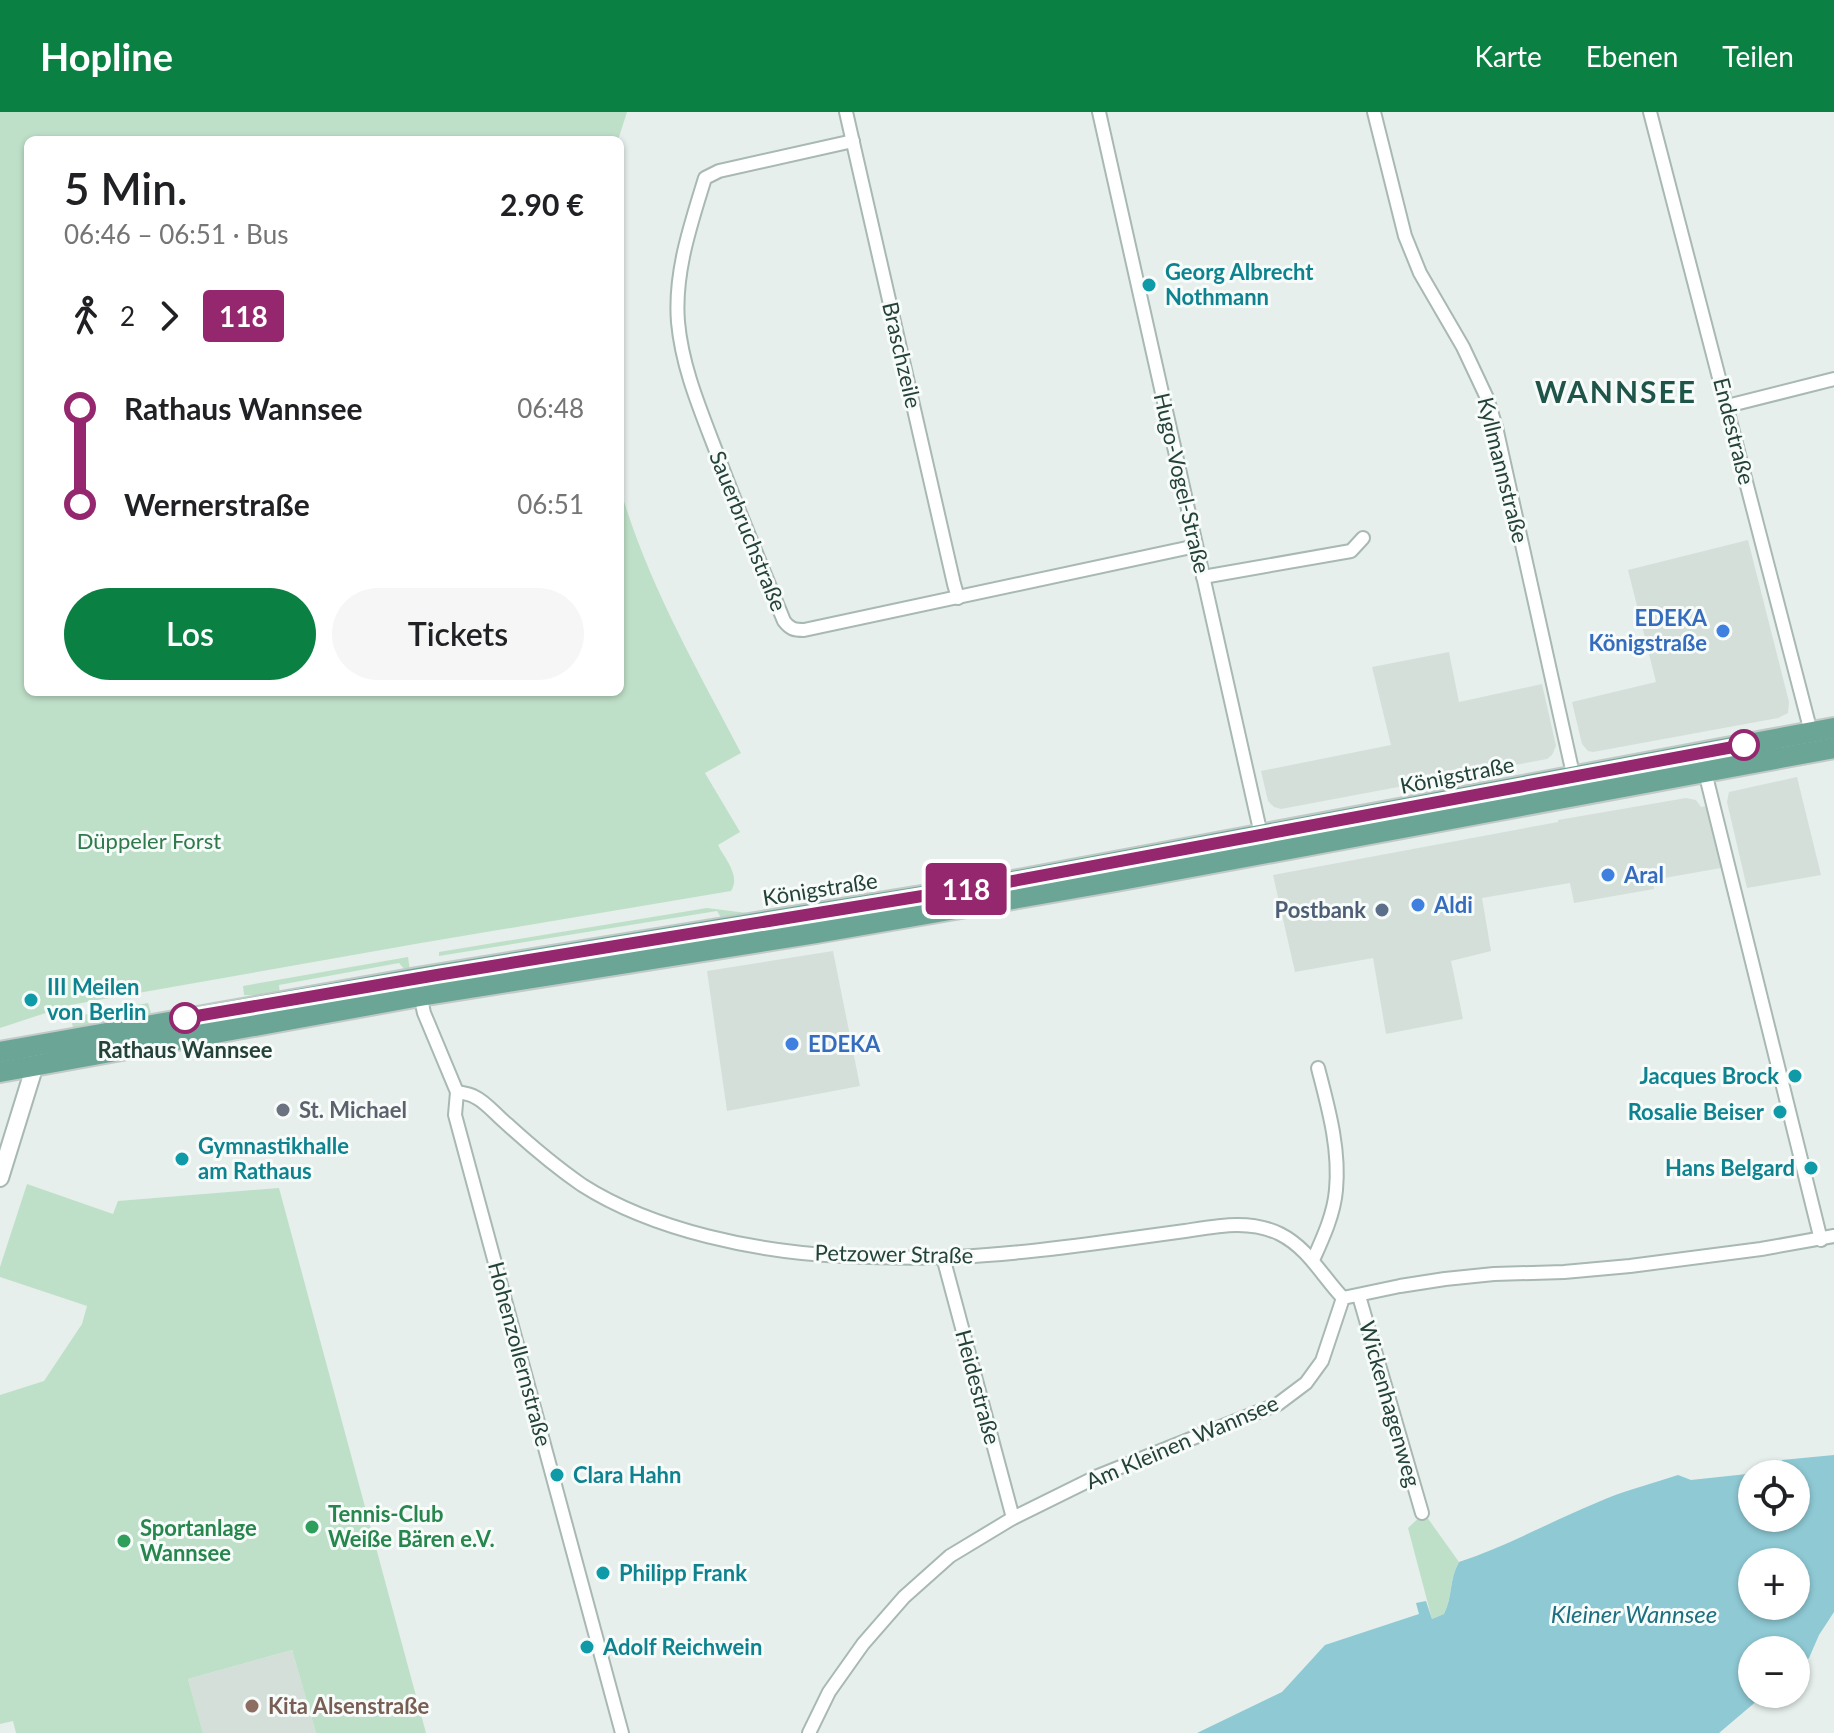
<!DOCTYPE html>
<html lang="de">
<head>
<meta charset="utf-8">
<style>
  :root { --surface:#fff; --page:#f6f6f6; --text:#202124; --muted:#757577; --accent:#0b8043 }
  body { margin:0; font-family:Lato,sans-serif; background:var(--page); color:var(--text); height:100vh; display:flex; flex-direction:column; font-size:30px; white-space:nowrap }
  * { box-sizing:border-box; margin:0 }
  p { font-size:26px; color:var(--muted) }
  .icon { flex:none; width:44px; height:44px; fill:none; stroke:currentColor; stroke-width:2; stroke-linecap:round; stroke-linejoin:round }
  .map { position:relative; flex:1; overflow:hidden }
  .details { position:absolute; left:24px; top:24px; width:600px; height:560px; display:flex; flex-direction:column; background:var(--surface); border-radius:12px; box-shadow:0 2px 6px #0004 }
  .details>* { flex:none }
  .badge { padding:0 16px; border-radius:6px; font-size:28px; line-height:52px }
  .fabs { position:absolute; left:1738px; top:1348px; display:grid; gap:16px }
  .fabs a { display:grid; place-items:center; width:72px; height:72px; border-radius:50%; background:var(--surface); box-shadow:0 2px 6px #0004; font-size:40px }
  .map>.badge { position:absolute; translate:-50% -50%; box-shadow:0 0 0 4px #fff }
  .legs { display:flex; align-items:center; gap:12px; height:88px; padding:0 40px; font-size:26px }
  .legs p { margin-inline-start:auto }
  .head { display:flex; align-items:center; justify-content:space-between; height:136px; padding:0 40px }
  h1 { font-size:44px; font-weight:600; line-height:60px }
  .primary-button { display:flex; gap:16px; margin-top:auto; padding:16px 40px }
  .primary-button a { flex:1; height:92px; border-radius:48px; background:var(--accent); color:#fff; font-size:32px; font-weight:600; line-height:92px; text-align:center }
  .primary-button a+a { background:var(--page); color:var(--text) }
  ul { padding:0 40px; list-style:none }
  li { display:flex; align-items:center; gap:28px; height:96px; font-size:30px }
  li i { display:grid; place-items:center; width:12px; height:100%; margin:0 10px; background:currentColor }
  li i::after { content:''; width:20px; height:20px; margin:-10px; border:6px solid; border-radius:50%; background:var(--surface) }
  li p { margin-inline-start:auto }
  li:first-child i { background:linear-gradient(#0000 50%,currentColor 0) }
  li:last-child i { background:linear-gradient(currentColor 50%,#0000 0) }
  header { display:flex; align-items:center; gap:48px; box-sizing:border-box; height:112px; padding:0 40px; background:var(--accent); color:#fff }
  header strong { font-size:38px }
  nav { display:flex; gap:44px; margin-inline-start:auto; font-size:28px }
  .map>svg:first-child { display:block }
  .built { fill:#d4dfda }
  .green { fill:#bfe0c8 }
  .water { fill:#8ec9d4; fill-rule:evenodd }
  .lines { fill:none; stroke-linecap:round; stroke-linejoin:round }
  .minor-casing { stroke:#a8b8b2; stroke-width:16 }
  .tertiary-casing { stroke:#a8b8b2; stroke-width:20 }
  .primary-casing { stroke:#c2cac8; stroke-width:24 }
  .minor { stroke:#fff; stroke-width:12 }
  .tertiary { stroke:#fff; stroke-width:16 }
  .primary { stroke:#6aa596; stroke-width:20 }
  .line-1-casing { stroke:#fff; stroke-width:18 }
  .line-1 { stroke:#95276e; stroke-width:12 }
  .culture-dot { fill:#0f9aa8; stroke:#f7fbf9; stroke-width:3 }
  .shop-dot { fill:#3f7fe0; stroke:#f7fbf9; stroke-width:3 }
  .stop-1-dot { fill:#fff; stroke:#95276e; stroke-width:4 }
  .service-dot { fill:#5c6f8a; stroke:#f7fbf9; stroke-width:3 }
  .worship-dot { fill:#6b7280; stroke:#f7fbf9; stroke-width:3 }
  .leisure-dot { fill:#2e9e5b; stroke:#f7fbf9; stroke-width:3 }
  .education-dot { fill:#8d6e63; stroke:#f7fbf9; stroke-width:3 }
  .labels { text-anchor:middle; stroke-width:6; stroke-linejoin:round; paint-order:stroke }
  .culture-label { font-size:22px; font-weight:bold; fill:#0d838f; stroke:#f7fbf9; text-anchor:start }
  .street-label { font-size:22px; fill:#24423a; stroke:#f7fbf9 }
  .shop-label { font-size:22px; font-weight:bold; fill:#366cbe; stroke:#f7fbf9; text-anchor:start }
  .park-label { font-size:22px; fill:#2d7a4b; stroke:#f7fbf9 }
  .service-label { font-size:22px; font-weight:bold; fill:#4e5e75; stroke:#f7fbf9; text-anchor:end }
  .stop-label { font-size:22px; font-weight:bold; fill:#24423a; stroke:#f7fbf9 }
  .worship-label { font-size:22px; font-weight:bold; fill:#5b616d; stroke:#f7fbf9; text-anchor:start }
  .leisure-label { font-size:22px; font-weight:bold; fill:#27864d; stroke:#f7fbf9; text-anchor:start }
  .education-label { font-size:22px; font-weight:bold; fill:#785e54; stroke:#f7fbf9; text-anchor:start }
  .water-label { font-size:24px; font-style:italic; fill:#1c6f80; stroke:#f7fbf9 }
  .district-label { font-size:30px; font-weight:bold; letter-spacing:2px; fill:#1f5548; stroke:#f7fbf9 }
</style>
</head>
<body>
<header>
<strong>Hopline</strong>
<nav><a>Karte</a><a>Ebenen</a><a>Teilen</a></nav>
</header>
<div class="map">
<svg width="1834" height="1621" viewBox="0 0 1834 1621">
  <rect width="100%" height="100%" fill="#e6efeb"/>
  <g class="built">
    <path d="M1748,428L1789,590L1788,601L1778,606L1593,640L1588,639L1582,632L1572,590L1656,570L1628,458Z"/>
    <path d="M1449,540L1459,590L1542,572L1556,634L1552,643L1547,647L1281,697L1274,695L1268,689L1261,659L1391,633L1372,555Z"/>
    <path d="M1797,665L1821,763L1747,776L1727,690L1729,680Z"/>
    <path d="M1686,686L1696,688L1701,695L1706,694L1709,707H1711L1721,756L1653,768L1654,777L1574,791L1570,771L1482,786L1491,839L1451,849L1463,907L1386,922L1373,846L1295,860L1273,763L1558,710V708Z"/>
    <path d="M833,839L860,974L727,999L707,859Z"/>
    <path d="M292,1538L316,1621H203L188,1567Z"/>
  </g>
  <g class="green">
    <path d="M0,0H627L618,28H28V580H620V376C647,470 696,555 741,641L705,661L740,720L718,733C725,747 741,764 731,779L421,831L70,893L0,916Z"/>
    <path d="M707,796L747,801L745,804L723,809L717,799L439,844V840Z"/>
    <path d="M408,845L410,859H406L399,851L279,873L280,884L244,883L243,874Z"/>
    <path d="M148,891L151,901L143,904L73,916L71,905Z"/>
    <path d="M27,1072L113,1102L118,1089L279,1076L426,1621H316L292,1538L188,1567L203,1621H16L13,1609L0,1612V1283L44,1269L82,1212L87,1194L0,1165V1155Z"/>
    <path d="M1424,1401L1459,1450C1449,1467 1453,1483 1444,1502L1432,1507L1408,1416Z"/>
  </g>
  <path class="water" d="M1834,1343V1500L1819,1523L1809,1546L1796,1558V1538H1752V1582H1765L1719,1621H1197L1282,1580L1325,1533L1419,1502L1416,1491L1426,1489L1432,1507L1444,1502C1453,1484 1449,1467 1459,1450C1507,1434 1550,1410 1596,1391C1622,1379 1651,1372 1678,1363L1691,1368L1775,1359L1776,1362H1752V1406H1796V1362H1783L1782,1348ZM1752,1450H1796V1494H1752Z"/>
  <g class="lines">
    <g class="minor-casing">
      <g id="minor">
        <path d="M846,0L954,472L958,486"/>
        <path d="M1099,0L1262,727"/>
        <path d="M1374,0L1405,124L1420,161L1463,235L1487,286L1496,315L1575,671"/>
        <path d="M1650,0L1812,624"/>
        <path d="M853,29L719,59L705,66C691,112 674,160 678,210C682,255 700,297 716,339C737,396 761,453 784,509C790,517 794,518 804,518L1196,434"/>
        <path d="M1727,294L1834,267"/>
        <path d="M1203,465L1351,439L1363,426"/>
        <path d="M1704,656L1821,1128"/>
        <path d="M419,878L424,901L457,980L455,1003L622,1621"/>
        <path d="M457,980C463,981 470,982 475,985C486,990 497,1004 507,1012C530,1033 556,1055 582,1073C654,1119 758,1140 842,1144C890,1146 939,1147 987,1143C1031,1140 1076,1134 1119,1128C1141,1125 1163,1122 1185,1119C1217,1114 1250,1107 1280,1122C1308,1136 1322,1164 1343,1186"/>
        <path d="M943,1145L1013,1406"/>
        <path d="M1313,1148C1323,1126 1334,1102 1336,1078C1340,1036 1328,995 1318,956"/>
        <path d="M1359,1184L1422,1401"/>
        <path d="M809,1621L829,1580L863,1532L904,1485L950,1444L1013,1406L1098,1364L1278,1292L1306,1271L1322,1249L1343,1186L1400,1174L1445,1167L1494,1162L1564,1160L1630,1154L1761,1137L1834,1124"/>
      </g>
    </g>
    <g class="tertiary-casing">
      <path id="tertiary" d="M0,1066L35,953V943"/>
    </g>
    <g class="primary-casing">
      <g id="primary">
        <path d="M0,940L417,866L1002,771L1834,616"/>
        <path d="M0,960L420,884L816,821L1116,769L1834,636"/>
      </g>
    </g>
    <use href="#minor" class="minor"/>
    <use href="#tertiary" class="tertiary"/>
    <use href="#primary" class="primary"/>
  </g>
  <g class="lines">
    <g class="line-1-casing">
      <path id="line-1" d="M185,906L437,863L1002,771L1744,633"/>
    </g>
    <use href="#line-1" class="line-1"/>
  </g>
  <g class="culture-dot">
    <circle cx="1149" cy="173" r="8"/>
    <circle cx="31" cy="888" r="8"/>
    <circle cx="1795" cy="964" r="8"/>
    <circle cx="1780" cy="1000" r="8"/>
    <circle cx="182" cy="1047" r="8"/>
    <circle cx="1811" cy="1056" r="8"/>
    <circle cx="557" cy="1363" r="8"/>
    <circle cx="603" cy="1461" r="8"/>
    <circle cx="587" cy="1535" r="8"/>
  </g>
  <g class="shop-dot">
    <circle cx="1723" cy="519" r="8"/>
    <circle cx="1608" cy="763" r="8"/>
    <circle cx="1418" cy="793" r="8"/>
    <circle cx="792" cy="932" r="8"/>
  </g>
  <g class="stop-1-dot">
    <circle cx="1744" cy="633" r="14"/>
    <circle cx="185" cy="906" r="14"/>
  </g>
  <circle class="service-dot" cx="1382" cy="798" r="8"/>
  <circle class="worship-dot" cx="283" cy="998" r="8"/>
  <g class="leisure-dot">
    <circle cx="312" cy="1415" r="8"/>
    <circle cx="124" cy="1429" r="8"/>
  </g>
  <circle class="education-dot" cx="252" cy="1594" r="8"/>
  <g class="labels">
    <g class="culture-label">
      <text x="1165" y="168">Georg Albrecht<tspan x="1165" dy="25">Nothmann</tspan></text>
      <text x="47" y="883">III Meilen<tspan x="47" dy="25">von Berlin</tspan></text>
      <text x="1779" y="972" text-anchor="end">Jacques Brock</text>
      <text x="1764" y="1008" text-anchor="end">Rosalie Beiser</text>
      <text x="198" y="1042">Gymnastikhalle<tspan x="198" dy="25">am Rathaus</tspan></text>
      <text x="1795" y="1064" text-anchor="end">Hans Belgard</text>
      <text x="573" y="1371">Clara Hahn</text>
      <text x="619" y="1469">Philipp Frank</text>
      <text x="603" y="1543">Adolf Reichwein</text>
    </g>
    <g class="street-label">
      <text transform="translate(902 243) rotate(77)" y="8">Braschzeile</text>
      <text transform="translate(1734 319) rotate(76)" y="8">Endestraße</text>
      <text transform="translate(1503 358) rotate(76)" y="8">Kyllmannstraße</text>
      <text transform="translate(1182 371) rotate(77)" y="8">Hugo-Vogel-Straße</text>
      <text transform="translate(748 419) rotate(68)" y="8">Sauerbruchstraße</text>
      <text transform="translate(1457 663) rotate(-11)" y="8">Königstraße</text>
      <text transform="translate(820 777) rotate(-9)" y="8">Königstraße</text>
      <text transform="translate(894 1142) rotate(1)" y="8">Petzower Straße</text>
      <text transform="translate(520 1242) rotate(75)" y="8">Hohenzollernstraße</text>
      <text transform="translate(978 1275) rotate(75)" y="8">Heidestraße</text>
      <text transform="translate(1390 1292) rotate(74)" y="8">Wickenhagenweg</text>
      <text transform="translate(1182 1330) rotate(-23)" y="8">Am Kleinen Wannsee</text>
    </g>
    <g class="shop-label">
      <text x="1707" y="514" text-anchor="end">EDEKA<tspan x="1707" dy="25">Königstraße</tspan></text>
      <text x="1624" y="771">Aral</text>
      <text x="1434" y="801">Aldi</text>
      <text x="808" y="940">EDEKA</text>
    </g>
    <g class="park-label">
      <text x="149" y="737">Düppeler Forst</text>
    </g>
    <g class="service-label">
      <text x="1366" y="806">Postbank</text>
    </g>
    <g class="stop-label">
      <text x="185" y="946">Rathaus Wannsee</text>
    </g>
    <g class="worship-label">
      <text x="299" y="1006">St. Michael</text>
    </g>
    <g class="leisure-label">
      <text x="328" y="1410">Tennis-Club<tspan x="328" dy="25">Weiße Bären e.V.</tspan></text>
      <text x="140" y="1424">Sportanlage<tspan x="140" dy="25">Wannsee</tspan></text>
    </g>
    <g class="education-label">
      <text x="268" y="1602">Kita Alsenstraße</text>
    </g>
    <g class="water-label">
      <text x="1634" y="1511">Kleiner Wannsee</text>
    </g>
    <g class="district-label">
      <text x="1616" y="291">WANNSEE</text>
    </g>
  </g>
</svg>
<div class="fabs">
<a><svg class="icon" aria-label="locate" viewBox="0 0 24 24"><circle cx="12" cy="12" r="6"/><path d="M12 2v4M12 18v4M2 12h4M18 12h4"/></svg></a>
<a>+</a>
<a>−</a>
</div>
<b class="badge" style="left:966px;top:777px;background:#95276e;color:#fff">118</b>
<section class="details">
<div class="head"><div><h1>5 Min.</h1><p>06:46 – 06:51 · Bus</p></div><b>2.90 €</b></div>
<div class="legs"><svg class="icon" aria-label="walk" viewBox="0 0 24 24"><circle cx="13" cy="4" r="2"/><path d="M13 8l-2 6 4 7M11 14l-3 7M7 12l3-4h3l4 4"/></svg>2<svg class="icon" aria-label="forward" viewBox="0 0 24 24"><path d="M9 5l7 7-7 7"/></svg><b class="badge" style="background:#95276e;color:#fff">118</b></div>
<ul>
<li><i style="color:#95276e"></i><b>Rathaus Wannsee</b><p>06:48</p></li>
<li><i style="color:#95276e"></i><b>Wernerstraße</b><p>06:51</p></li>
</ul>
<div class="primary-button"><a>Los</a><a>Tickets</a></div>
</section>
</div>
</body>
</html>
